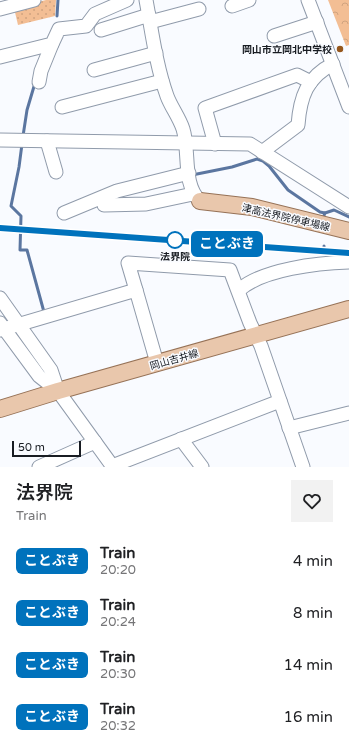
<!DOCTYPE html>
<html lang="en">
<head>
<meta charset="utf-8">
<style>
  :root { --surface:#fff; --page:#f2f2f2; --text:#202124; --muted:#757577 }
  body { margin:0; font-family:"Varela Round","Noto Sans JP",sans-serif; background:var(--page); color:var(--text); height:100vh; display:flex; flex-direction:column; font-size:15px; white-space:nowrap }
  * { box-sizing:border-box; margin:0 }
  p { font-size:13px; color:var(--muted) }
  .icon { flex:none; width:22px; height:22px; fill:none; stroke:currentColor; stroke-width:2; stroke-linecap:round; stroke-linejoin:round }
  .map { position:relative; height:467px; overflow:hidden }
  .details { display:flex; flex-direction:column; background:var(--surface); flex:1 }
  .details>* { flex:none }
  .badge { padding:0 8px; border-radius:6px; font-size:14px; line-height:26px }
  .scale { position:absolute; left:12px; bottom:10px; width:69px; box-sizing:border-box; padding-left:4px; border:2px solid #181c22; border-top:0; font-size:11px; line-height:14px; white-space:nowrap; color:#181c22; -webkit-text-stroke:3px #f9fbff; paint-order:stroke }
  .map>.badge { position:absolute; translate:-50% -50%; box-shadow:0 0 0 2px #fff }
  .round { display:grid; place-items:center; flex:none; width:42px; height:42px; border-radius:0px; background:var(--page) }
  .overview { display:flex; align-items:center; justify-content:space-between; height:68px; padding:0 16px }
  h1 { font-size:19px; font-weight:600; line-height:30px }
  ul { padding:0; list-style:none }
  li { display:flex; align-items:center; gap:12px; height:52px; padding:0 16px }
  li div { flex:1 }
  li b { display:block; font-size:15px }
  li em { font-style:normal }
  li .badge { min-width:44px; font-weight:700; text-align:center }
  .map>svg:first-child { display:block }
  .grass { fill:url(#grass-dots) }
  .forest { fill:url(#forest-crowns) }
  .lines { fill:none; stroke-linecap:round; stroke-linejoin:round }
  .stream { stroke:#5b76a0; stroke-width:3 }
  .minor-casing { stroke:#909bab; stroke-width:15 }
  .major-casing { stroke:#967257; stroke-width:18 }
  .minor { stroke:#fff; stroke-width:13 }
  .major { stroke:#e9c7ac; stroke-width:16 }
  .rail-casing { stroke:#82858a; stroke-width:4.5 }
  .rail { stroke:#f9fbff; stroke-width:3; stroke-dasharray:9; stroke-linecap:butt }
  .line-casing { stroke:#fff; stroke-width:9 }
  .line { stroke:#0072bc; stroke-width:6 }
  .poi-dot { fill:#95571c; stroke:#f9fbff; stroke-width:1.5 }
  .stop-dot { fill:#fff; stroke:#0072bc; stroke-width:2 }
  .labels { text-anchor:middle; stroke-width:3; stroke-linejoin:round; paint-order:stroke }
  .poi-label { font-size:10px; font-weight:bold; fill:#181c22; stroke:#f9fbff; text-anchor:end }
  .street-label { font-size:10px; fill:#181c22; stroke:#f9fbff }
  .stop-label { font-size:10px; font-weight:bold; fill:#181c22; stroke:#f9fbff }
</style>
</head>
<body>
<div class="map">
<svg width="349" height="467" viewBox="0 0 349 467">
  <defs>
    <pattern id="grass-dots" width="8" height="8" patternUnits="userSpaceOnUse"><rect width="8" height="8" fill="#f3be94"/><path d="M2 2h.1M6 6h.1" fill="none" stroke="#d0a37f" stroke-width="1.8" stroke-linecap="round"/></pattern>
    <pattern id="forest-crowns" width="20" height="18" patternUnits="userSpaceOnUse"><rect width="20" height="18" fill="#f3be94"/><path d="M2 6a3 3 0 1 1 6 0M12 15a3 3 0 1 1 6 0" fill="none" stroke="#d0a37f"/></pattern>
  </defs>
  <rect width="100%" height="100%" fill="#f9fbff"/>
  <path class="grass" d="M46,0H56L55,16L18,25L14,8Z"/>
  <path class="forest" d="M328,0H349V45L346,46Z"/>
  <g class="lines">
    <g class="stream">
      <path d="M57,16L58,0"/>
      <path d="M23,136L27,110L35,83"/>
      <path d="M22,144L19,167L11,206L21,216L20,250H27L44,312"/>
      <path d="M192,175L232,167L257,159L263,161L269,166L288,190L320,212L325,213"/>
      <path d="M323,218L325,213L334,210L349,217"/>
      <path d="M324,248V246"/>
    </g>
    <g class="minor-casing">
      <g id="minor">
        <path d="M146,0C152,32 156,65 167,96C171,107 179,117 183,129C190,151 182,184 200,201"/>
        <path d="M308,0L349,107"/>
        <path d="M232,6L249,0"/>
        <path d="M0,9L34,0"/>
        <path d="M150,22L199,9"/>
        <path d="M101,30L149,15"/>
        <path d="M274,36L317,22"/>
        <path d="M0,57L52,44L59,29L86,26L95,14L127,0"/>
        <path d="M94,70L156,53"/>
        <path d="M39,82L41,71L52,44"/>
        <path d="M62,107L162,81"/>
        <path d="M0,140L250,144L349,207"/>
        <path d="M47,141L56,172"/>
        <path d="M215,144L205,108L297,75L311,82"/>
        <path d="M262,152L298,125C300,97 307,77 333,64"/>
        <path d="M104,205L146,204L193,194"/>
        <path d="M64,213L117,191L189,173"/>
        <path d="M136,290L128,263L230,270L250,323L261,346L303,467"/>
        <path d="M239,290C263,269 318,263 349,262"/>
        <path d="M0,298L51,370L58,391L113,467"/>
        <path d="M0,323L39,376L58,391"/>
        <path d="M0,330L136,290L157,363"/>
        <path d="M289,428L349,413"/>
        <path d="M181,439L202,467"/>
        <path d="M112,466L280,401"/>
        <path d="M39,467L95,442"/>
      </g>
    </g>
    <g class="major-casing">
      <g id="major">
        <path d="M200,201L252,207L349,231"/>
        <path d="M0,409L58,391L349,309"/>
      </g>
    </g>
    <use href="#minor" class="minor"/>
    <use href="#major" class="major"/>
    <g class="rail-casing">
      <path id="rail" d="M0,228L349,253"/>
    </g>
    <use href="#rail" class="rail"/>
  </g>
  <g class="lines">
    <g class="line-casing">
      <path id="line" d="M0,228L349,253"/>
    </g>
    <use href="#line" class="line"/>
  </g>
  <circle class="poi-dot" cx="340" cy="49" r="4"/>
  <circle class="stop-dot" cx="175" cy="240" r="8"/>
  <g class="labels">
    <g class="poi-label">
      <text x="332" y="53">岡山市立岡北中学校</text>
    </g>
    <g class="street-label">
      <text transform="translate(286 217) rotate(13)" y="4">津高法界院停車場線</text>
      <text transform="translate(174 359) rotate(-16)" y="4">岡山吉井線</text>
    </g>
    <g class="stop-label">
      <text x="175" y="260">法界院</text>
    </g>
  </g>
</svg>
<div class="scale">50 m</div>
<b class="badge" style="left:227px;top:244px;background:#0072bc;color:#fff">ことぶき</b>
</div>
<section class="details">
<div class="overview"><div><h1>法界院</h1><p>Train</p></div><a class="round"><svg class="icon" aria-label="heart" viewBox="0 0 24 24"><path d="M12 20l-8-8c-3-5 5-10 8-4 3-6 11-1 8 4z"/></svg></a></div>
<ul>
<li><span class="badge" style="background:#0072bc;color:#fff">ことぶき</span><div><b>Train</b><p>20:20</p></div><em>4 min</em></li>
<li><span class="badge" style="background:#0072bc;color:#fff">ことぶき</span><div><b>Train</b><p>20:24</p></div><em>8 min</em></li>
<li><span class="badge" style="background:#0072bc;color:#fff">ことぶき</span><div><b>Train</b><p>20:30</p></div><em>14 min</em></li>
<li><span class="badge" style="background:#0072bc;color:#fff">ことぶき</span><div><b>Train</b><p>20:32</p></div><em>16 min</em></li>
</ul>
</section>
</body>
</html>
